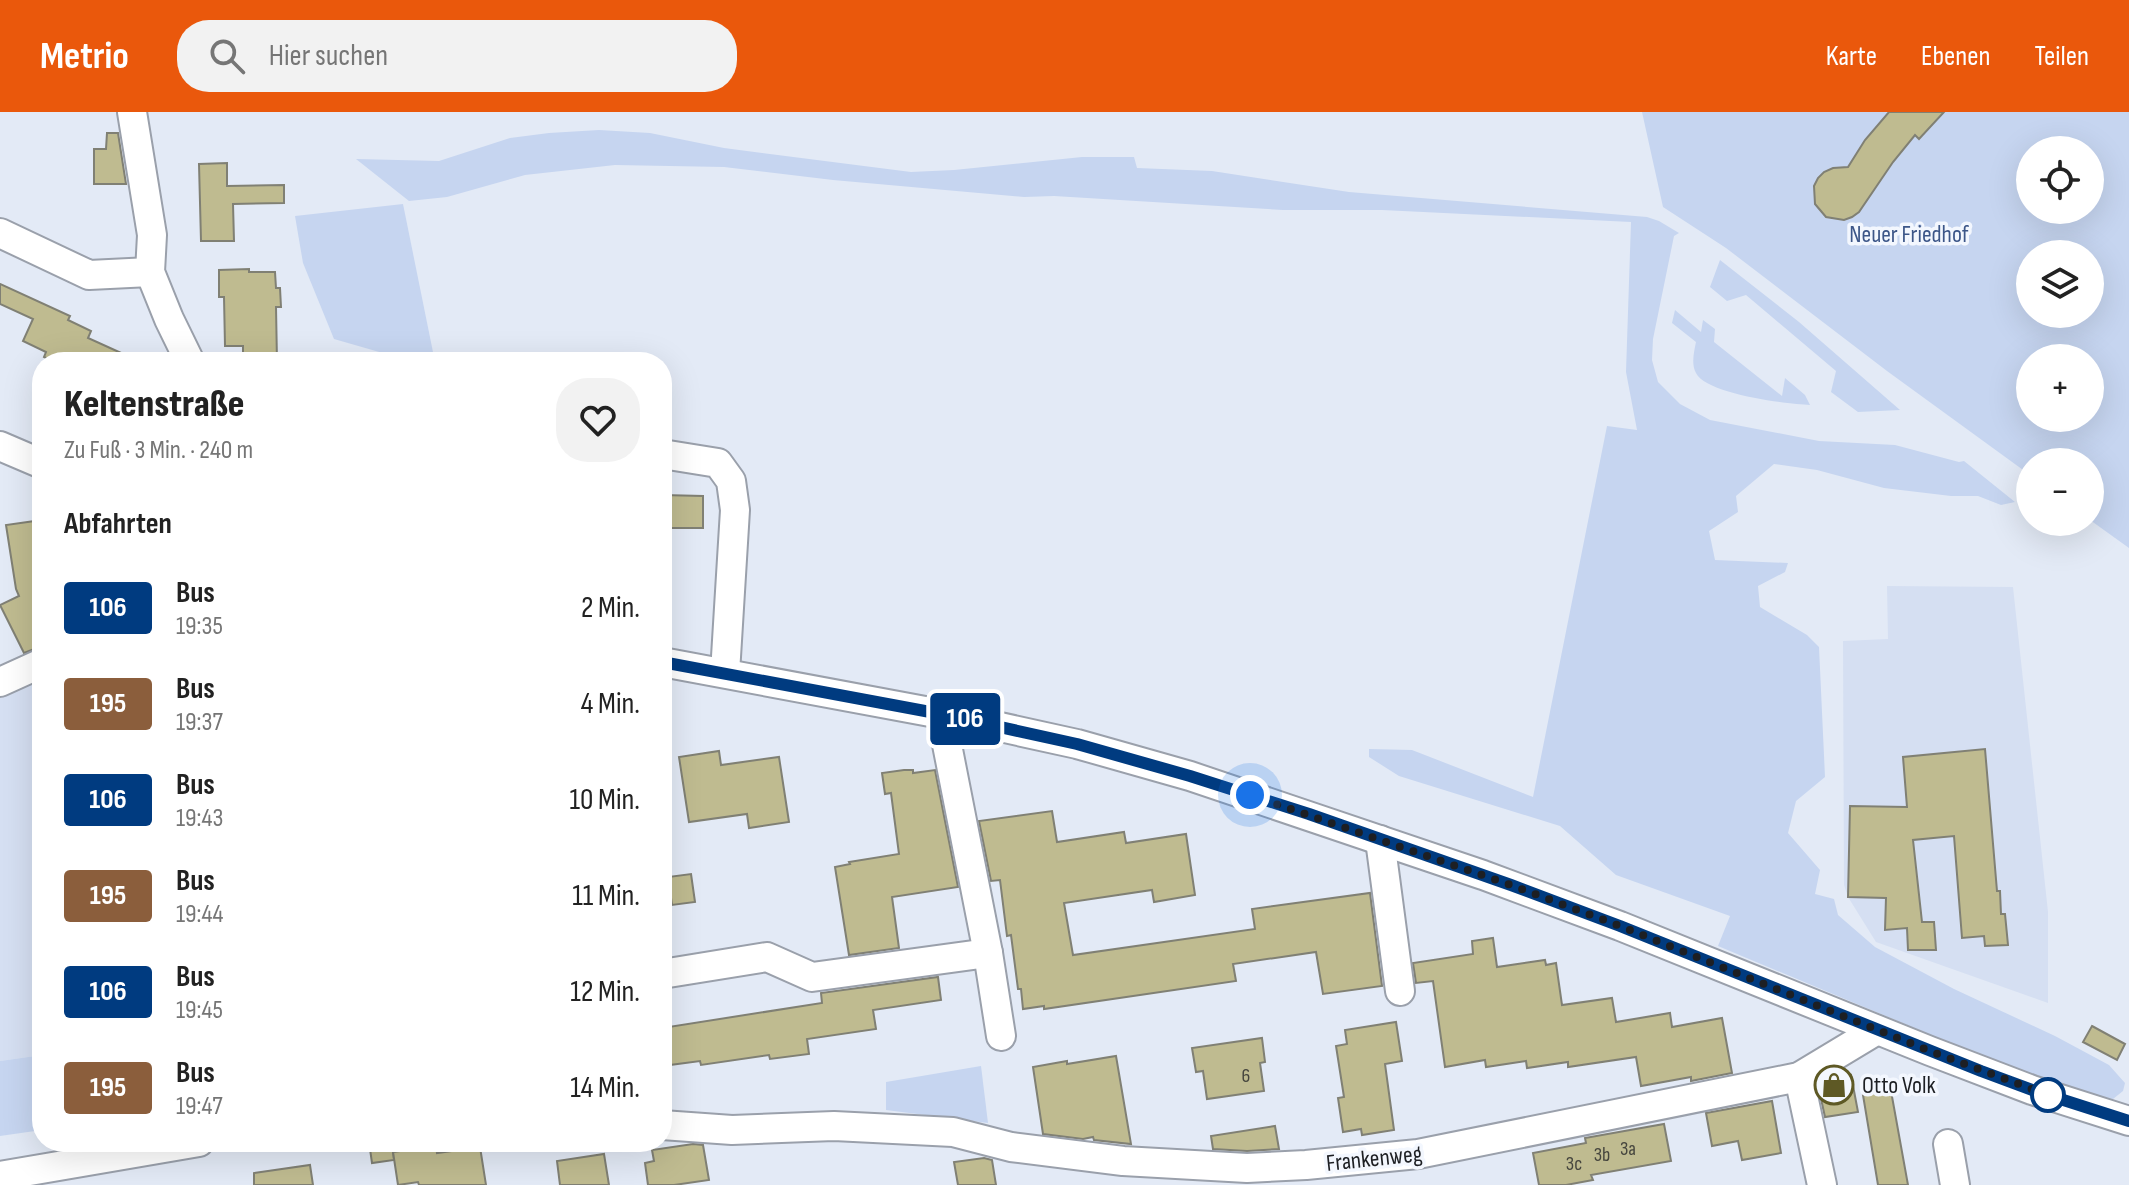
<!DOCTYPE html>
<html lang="de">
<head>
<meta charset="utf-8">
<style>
  :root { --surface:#fff; --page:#f2f2f2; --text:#222; --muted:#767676; --accent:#ea580c }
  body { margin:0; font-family:"Sofia Sans Condensed",sans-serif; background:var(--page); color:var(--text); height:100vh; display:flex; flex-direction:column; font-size:30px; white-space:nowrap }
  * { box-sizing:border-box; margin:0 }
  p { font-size:26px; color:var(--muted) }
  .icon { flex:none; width:44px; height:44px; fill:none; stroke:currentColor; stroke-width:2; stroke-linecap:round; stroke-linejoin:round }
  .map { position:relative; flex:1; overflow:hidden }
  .sheet { position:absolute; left:32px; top:240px; width:640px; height:800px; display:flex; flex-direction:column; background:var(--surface); border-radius:32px; box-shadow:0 8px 32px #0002 }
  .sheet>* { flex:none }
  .badge { padding:0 16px; border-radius:6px; font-size:28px; line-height:52px }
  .controls { position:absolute; left:2016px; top:24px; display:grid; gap:16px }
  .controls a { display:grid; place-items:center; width:88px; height:88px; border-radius:50%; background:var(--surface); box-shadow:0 8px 32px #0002; font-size:40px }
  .you { position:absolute; width:40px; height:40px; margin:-20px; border:6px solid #fff; border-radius:50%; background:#1a73e8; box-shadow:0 0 0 12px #1a73e833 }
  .map>.badge { position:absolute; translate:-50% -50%; box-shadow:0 0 0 4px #fff }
  h2 { padding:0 32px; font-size:30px; line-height:72px }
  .round { display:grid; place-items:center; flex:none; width:84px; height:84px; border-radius:32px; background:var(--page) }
  .headline { display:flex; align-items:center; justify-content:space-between; height:136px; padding:0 32px }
  h1 { font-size:38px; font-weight:800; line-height:60px }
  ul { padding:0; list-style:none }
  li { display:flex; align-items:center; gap:24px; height:96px; padding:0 32px }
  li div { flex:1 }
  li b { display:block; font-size:30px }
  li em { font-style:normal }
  li .badge { min-width:88px; font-weight:700; text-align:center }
  header { display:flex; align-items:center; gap:48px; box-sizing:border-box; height:112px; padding:0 40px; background:var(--accent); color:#fff }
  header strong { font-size:38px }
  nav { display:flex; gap:44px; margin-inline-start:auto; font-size:28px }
  .search { width:560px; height:72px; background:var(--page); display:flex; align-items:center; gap:20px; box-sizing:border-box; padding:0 28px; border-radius:32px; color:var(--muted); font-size:30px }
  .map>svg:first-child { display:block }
  .built { fill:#d5dff2 }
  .green { fill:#c6d5f0; fill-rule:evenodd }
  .building { fill:#bfbb90; stroke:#808074; stroke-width:2 }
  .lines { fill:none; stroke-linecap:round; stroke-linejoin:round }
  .minor-casing { stroke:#9aa0ab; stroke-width:32 }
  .minor { stroke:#fff; stroke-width:28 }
  .line-casing { stroke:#fff; stroke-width:18 }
  .line { stroke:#003b80; stroke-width:12 }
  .walk { stroke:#1d1f23; stroke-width:8; stroke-dasharray:0 14.4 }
  .stop-dot { fill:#fff; stroke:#003b80; stroke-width:4 }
  .labels { text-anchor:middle; stroke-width:7; stroke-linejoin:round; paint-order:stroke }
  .number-label { font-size:20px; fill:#46463e }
  .park-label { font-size:24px; fill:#3c5688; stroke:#f3f7fe }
  .poi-label { font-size:24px; fill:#1d1f23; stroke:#f3f7fe; text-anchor:start }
  .street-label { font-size:24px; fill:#1d1f23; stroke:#f3f7fe }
</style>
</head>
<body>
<header>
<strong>Metrio</strong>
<div class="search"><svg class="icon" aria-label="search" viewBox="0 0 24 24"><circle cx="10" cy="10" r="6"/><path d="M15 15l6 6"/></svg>Hier suchen</div>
<nav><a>Karte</a><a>Ebenen</a><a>Teilen</a></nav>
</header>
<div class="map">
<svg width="2129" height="1073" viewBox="0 0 2129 1073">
  <rect width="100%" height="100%" fill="#e3eaf6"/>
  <g class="built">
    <path d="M1887,474L2013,475L2048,800V891L1876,830L1848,785L1844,773L1843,529L1888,527Z"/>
    <path d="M0,559H42V943L0,949Z"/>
  </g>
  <g class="green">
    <path d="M1642,0H2129V436L2090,408V350H2030V363L1887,259L1726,136L1663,95ZM2030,38H2090V98H2030ZM2030,142H2090V202H2030ZM2030,246H2090V306H2030Z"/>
    <path d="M599,18L650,21L724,36L911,60L954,58L1082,45H1134L1137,56L1212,59L1349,80L1647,105L1659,109L1679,121L1674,124L1653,227L1652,248L1658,270L1680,292L1710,308L1819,329L1895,333L1959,350L1964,349L2015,390L2001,393L1978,384H1951L1884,376L1817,358L1774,352L1736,384L1738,400L1709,419L1715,448L1788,451L1785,460L1758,474L1760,495L1807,523L1819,535L1825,665L1796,689L1788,721L1820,758L1815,782L1834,787L1838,803L1875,835L1954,877L2055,924L2109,953L2125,971L2123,979L2113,987L2095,985L1979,943L1718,834L1730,804L1616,763L1560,714L1399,664L1369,645V637L1412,638L1533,685L1607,314L1637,318L1626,260L1631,110L1382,98H1283L1054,84L1024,85L833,68L724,55L615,53L525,63L447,85L409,89L356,47L439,49L510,26L549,21Z"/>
    <path d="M403,92L435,250H414L334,227L303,151L295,104Z"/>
    <path d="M1720,148L1799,210L1900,298L1858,300L1831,280L1836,259L1746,183L1727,189L1710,175Z"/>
    <path d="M1675,198L1701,220L1703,208L1715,217L1714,230L1782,284L1785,266L1805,283L1810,293C1786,292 1706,282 1696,261C1691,252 1694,240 1696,230L1672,211Z"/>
    <path d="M42,943V1018L0,1024V949Z"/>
    <path d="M981,954L988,1011L886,998V970Z"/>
  </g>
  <g class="building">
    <path d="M1889,0H1944L1919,27L1915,23L1893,50L1859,100L1852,105L1844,108L1826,105L1815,92L1814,74L1818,66L1824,60L1833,56L1848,55L1865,28Z"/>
    <path d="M107,21H118L126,72H94V37H106Z"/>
    <path d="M227,51V74L284,73V91L233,92L234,129H201L199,52Z"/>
    <path d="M249,157V160H275L276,176H280L281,195H276L277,250H243V234H225L224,185H219V158Z"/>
    <path d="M0,172L70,204L68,208L91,219L88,226L141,250H55L44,245L46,240L23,229L33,207L0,192Z"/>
    <path d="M662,383L703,384V416H662Z"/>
    <path d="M42,408V534L24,541L0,493L19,484L16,477L6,413Z"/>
    <path d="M1985,637L1997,779H2000L2001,802H2005L2008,833L1985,834L1984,824L1962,826L1954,724L1913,728L1922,810H1934L1936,838H1908L1907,816L1885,818L1886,786L1848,785L1850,694L1907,695L1903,645Z"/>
    <path d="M719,639L721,653L779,645L789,710L749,716L747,702L689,710L679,645Z"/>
    <path d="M904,658H913V661L935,658L958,775L892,785L899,836L849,843L835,755L850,752L849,750L899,742L891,681L885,682L882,661Z"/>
    <path d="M1052,699L1057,730L1124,720L1126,731L1186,722L1195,783L1154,790L1152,778L1064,791L1073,843L1255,817L1252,797L1370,781L1382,874L1323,882L1316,840L1233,852L1236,869L1044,897V894L1023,897L1021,877H1018L1011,823L1007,824L1000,768L991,769L979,709Z"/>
    <path d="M691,762L695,790L672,793L668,765Z"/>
    <path d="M1493,826L1497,855L1545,848L1546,853L1556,851L1562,893L1612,886L1616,910L1670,901L1672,915L1722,906L1732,961L1691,969V965L1641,974L1636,945L1568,955V950L1527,956L1526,949L1486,955L1485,948L1445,955L1433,869L1416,871L1413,851L1473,842L1472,829Z"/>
    <path d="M938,865L941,888L873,898L876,917L807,927L809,942L770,947L769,943L701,953L700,949L662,954V916L822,891L821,881Z"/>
    <path d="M1396,910L1402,949L1385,952L1394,1018L1362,1023L1361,1017L1343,1020L1338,986L1344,985L1336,934L1347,932L1345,918Z"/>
    <path d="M2092,914L2125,932L2117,948L2083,930Z"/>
    <path d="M1262,926L1265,950L1260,951L1264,979L1207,987L1203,959L1196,960L1192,936Z"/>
    <path d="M1116,944L1131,1032L1094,1028L1093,1025L1083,1027L1043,1022L1033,955L1067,949V952Z"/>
    <path d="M1851,963L1858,1000L1825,1005L1818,973L1830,966Z"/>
    <path d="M1891,979L1908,1073H1878L1863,983Z"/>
    <path d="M1772,989L1781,1041L1742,1048L1738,1029L1712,1034L1706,1001Z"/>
    <path d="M1664,1012L1671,1049L1591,1063L1593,1068L1566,1073H1539L1533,1041L1586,1031L1585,1026Z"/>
    <path d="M1275,1014L1279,1037L1247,1039L1213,1037L1211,1024Z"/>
    <path d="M369,1030H392L394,1048L372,1051Z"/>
    <path d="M693,1032L703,1033L709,1068L674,1073H648L645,1051L654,1049L652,1038Z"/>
    <path d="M436,1034L437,1041L480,1035L486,1073H419L418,1070L398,1073L393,1040Z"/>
    <path d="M604,1042L609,1073H560L557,1049Z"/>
    <path d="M984,1046L992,1048L996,1073H958L954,1050Z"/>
    <path d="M310,1053L313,1073H254V1061Z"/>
  </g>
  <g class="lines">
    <g class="minor-casing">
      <g id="minor">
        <path d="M132,0L152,123L150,160L169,207L190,250"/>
        <path d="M0,121L89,163L150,160"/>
        <path d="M0,334L42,352"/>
        <path d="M662,342L718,351L731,369L735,398L725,561"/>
        <path d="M662,550L941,602L1077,632L1190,664L1483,763L1620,814L1930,939L2032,978L2129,1009"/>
        <path d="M0,570L42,551"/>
        <path d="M941,602L988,841L1001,924"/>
        <path d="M1380,728L1400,879"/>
        <path d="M662,862L767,845L812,865L988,841"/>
        <path d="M1799,965L1822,1073"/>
        <path d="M662,1013L732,1018L834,1014L953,1020L1011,1035L1123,1049L1247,1056L1306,1053L1418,1042L1799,965L1877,918"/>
        <path d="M1948,1032L1955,1073"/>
        <path d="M0,1064L199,1030"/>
      </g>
    </g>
    <use href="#minor" class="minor"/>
  </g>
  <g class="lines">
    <g class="line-casing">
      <path id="line" d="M662,550L941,602L1077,632L1190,664L1309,702L1511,773L1620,814L1981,959L2032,978L2129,1009"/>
    </g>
    <use href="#line" class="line"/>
    <path class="walk" d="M1250,683L1511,773L1620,814L1930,939L2048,983"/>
  </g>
  <defs>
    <g id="shop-ring" transform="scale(2)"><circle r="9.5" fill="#f3f7fe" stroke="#5e5925" stroke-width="1.5"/><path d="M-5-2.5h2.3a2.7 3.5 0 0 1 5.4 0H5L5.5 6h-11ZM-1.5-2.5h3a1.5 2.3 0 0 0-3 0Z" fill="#5e5925"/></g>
  </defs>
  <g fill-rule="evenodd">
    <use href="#shop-ring" x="1834" y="973"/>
  </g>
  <circle class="stop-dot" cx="2048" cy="983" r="16"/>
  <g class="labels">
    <g class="number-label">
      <text x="1246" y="970">6</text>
      <text x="1628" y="1043">3a</text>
      <text x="1602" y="1049">3b</text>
      <text x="1574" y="1058">3c</text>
    </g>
    <g class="park-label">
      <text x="1909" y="130">Neuer Friedhof</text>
    </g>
    <g class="poi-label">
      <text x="1862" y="981">Otto Volk</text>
    </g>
    <g class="street-label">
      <text transform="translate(1374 1046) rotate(-6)" y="8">Frankenweg</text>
    </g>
  </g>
</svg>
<div class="controls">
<a><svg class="icon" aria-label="locate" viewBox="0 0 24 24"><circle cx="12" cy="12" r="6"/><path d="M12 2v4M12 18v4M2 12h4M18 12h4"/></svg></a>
<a><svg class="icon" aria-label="layers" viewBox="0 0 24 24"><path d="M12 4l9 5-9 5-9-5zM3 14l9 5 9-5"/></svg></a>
<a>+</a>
<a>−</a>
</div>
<div class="you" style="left:1250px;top:683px"></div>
<b class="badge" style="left:965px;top:607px;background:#003b80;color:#fff">106</b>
<section class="sheet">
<div class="headline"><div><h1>Keltenstraße</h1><p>Zu Fuß · 3 Min. · 240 m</p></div><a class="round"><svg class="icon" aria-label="heart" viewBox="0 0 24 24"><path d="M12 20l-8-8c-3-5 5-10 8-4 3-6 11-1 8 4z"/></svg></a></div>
<h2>Abfahrten</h2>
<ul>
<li><span class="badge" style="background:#003b80;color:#fff">106</span><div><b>Bus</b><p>19:35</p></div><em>2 Min.</em></li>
<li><span class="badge" style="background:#8b5e3c;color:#fff">195</span><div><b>Bus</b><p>19:37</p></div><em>4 Min.</em></li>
<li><span class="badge" style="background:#003b80;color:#fff">106</span><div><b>Bus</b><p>19:43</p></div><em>10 Min.</em></li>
<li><span class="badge" style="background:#8b5e3c;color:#fff">195</span><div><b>Bus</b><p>19:44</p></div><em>11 Min.</em></li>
<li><span class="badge" style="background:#003b80;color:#fff">106</span><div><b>Bus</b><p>19:45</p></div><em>12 Min.</em></li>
<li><span class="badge" style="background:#8b5e3c;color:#fff">195</span><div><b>Bus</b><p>19:47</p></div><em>14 Min.</em></li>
</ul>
</section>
</div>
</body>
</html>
